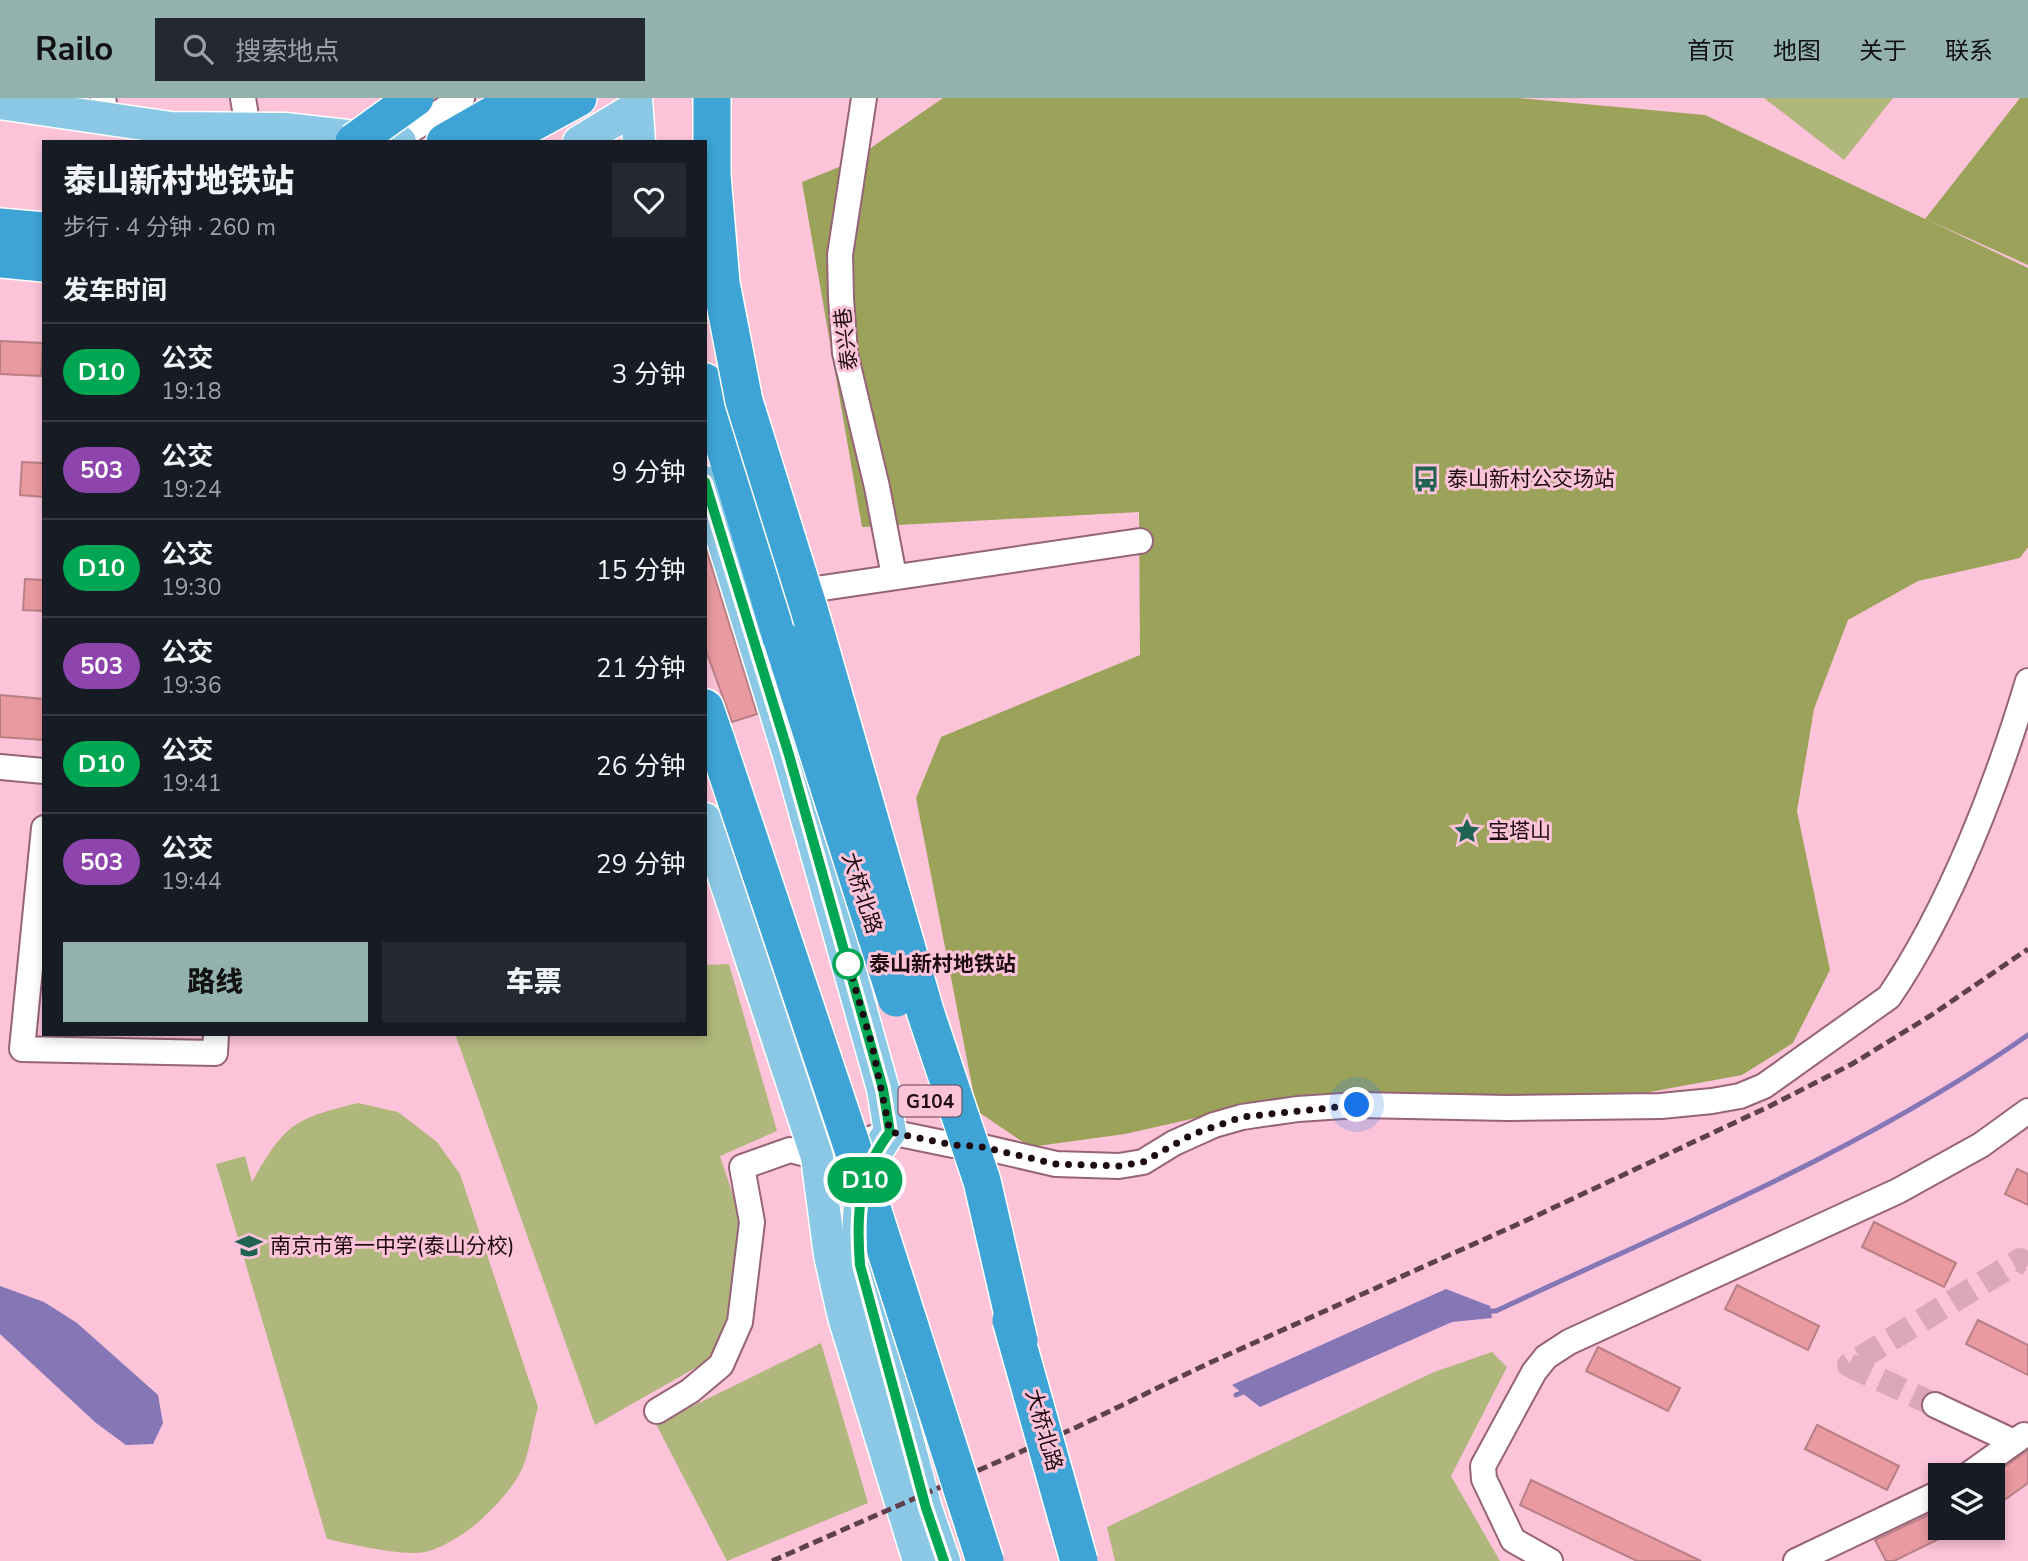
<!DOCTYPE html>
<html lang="zh">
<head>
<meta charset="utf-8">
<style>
  :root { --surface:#171b24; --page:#242831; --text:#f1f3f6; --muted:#9ea1a6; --line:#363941; --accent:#93b2ad }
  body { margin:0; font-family:"Nunito Sans","Noto Sans SC",sans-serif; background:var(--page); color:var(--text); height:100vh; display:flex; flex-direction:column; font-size:26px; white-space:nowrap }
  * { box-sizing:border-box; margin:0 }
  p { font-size:23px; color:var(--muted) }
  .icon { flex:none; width:38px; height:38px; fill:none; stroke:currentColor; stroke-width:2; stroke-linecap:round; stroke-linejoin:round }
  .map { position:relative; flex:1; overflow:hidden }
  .panel { position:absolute; left:42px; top:42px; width:665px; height:896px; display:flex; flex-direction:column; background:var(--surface); border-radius:0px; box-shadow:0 4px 10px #0003 }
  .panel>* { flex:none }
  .badge { padding:0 14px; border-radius:23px; font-size:24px; line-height:46px }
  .fabs { position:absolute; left:1928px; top:1365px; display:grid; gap:14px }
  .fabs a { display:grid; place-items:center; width:77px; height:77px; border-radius:0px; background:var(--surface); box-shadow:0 4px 10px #0003; font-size:35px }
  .you { position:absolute; width:35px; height:35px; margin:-18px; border:5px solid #fff; border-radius:50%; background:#1a73e8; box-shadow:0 0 0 10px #1a73e833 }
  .map>.badge { position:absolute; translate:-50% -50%; box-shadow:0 0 0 4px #fff }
  h2 { padding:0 21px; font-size:26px; line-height:63px }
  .round { display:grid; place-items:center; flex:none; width:74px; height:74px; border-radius:0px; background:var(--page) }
  .headline { display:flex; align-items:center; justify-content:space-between; height:119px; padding:0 21px }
  h1 { font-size:33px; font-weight:800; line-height:52px }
  .primary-button { display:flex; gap:14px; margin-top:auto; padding:14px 21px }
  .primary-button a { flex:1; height:80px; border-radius:0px; background:var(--accent); color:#111; font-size:28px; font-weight:800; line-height:80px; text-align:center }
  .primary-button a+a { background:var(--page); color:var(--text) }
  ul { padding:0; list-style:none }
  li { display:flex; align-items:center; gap:21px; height:98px; padding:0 21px; border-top:2px solid var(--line) }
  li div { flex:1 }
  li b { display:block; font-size:26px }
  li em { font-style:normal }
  li .badge { min-width:77px; font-weight:700; text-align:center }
  header { display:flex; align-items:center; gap:42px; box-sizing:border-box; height:98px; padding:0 35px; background:var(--accent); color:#111 }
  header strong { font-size:33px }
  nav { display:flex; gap:38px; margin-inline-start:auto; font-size:24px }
  .search { width:490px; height:63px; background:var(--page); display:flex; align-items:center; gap:18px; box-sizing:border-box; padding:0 24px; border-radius:0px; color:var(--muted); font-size:26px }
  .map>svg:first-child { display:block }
  .green { fill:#b0b77c }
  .forest { fill:#9ba35a }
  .water { fill:#8576b6 }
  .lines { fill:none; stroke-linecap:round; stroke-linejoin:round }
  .stream { stroke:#8576b6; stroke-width:5 }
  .building { fill:#e999a0; stroke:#b88084; stroke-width:2 }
  .minor-tunnel { stroke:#dba7bb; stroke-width:24; stroke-dasharray:24 12; stroke-linecap:butt }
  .minor-casing { stroke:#966377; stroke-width:28 }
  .major-casing { stroke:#fff; stroke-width:35 }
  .highway-casing { stroke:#fff; stroke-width:40 }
  .minor { stroke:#fff; stroke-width:24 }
  .major { stroke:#8bc8e6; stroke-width:32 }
  .highway { stroke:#3ea4d6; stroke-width:37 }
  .rail { stroke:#5f414d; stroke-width:5; stroke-dasharray:10 5; stroke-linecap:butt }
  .highway-bridge-casing { stroke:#fff; stroke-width:40; stroke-linecap:butt }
  .highway-bridge { stroke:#3ea4d6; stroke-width:37 }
  .line-casing { stroke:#fff; stroke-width:16 }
  .line { stroke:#00a651; stroke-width:10 }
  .walk { stroke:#1d0a12; stroke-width:7; stroke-dasharray:0 12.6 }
  .stop-dot { fill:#fff; stroke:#00a651; stroke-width:3.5 }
  .labels { text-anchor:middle; stroke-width:6; stroke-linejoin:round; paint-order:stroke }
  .shield { fill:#fcc3d9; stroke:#60424e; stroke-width:2 }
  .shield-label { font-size:19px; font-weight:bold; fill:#1d0a12 }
  .street-label { font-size:21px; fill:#1d0a12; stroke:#fcc3d9 }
  .poi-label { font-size:21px; fill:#1d0a12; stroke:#fcc3d9; text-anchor:start }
  .stop-label { font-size:21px; font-weight:bold; fill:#1d0a12; stroke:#fcc3d9; text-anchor:start }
</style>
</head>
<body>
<header>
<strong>Railo</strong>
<div class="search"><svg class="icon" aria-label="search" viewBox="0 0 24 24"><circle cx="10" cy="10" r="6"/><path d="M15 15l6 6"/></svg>搜索地点</div>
<nav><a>首页</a><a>地图</a><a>关于</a><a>联系</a></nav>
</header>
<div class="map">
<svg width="2028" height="1463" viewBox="0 0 2028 1463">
  <rect width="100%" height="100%" fill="#fcc3d9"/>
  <g class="green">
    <path d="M1764,0H1893L1844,62Z"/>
    <path d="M729,866L777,1033L720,1058L742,1124L727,1227L711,1261L595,1327L455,936H705V867Z"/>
    <path d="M358,1005L398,1014L437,1044L460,1076L538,1309C531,1331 531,1355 519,1377C501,1407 464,1442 429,1453C407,1460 351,1446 327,1441L216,1066L245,1058L252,1084C285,1026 293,1021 358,1005Z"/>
    <path d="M821,1245L868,1405L727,1463L656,1326Z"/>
    <path d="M1492,1254L1507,1269L1451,1378L1500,1463H1115L1107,1429L1434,1274Z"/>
  </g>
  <path class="forest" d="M943,0H1518L1705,17L1925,121L2020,0H2028V167L1926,121L2028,170V449L2020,460L1918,483L1848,522L1814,611L1797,713L1830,872L1793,945L1742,977L1617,1000L1356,994L1200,1019L1125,1036L1030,1049L977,1013L916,700L941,639L1140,557L1139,414L862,429L802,84L849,65Z"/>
  <g class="water">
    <path d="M0,1188L44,1204L77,1225L158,1297L163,1325L153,1346L126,1347L96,1325L0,1236Z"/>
    <path d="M1446,1191L1490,1208L1492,1220L1452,1224L1260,1309L1232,1287Z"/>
  </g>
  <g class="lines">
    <g class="stream">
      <path d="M1484,1213H1496C1677,1128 1864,1052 2028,937"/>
      <path d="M1236,1297L1248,1292"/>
    </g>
  </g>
  <g class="building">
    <path d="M0,243L43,245L41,278L0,276Z"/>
    <path d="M22,364L44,365V399L20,397Z"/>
    <path d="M705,447L757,616L732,624L705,550Z"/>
    <path d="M25,481L44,482V513L23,512Z"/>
    <path d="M0,597L44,601V642L0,639Z"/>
    <path d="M2017,1071L2028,1076V1107L2005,1096Z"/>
    <path d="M1874,1124L1956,1165L1944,1189L1862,1149Z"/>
    <path d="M1737,1187L1819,1228L1808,1252L1725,1211Z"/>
    <path d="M1978,1222L2028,1247V1277L1966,1246Z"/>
    <path d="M1598,1249L1680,1290L1668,1313L1586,1273Z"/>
    <path d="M1817,1327L1899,1368L1887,1392L1805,1351Z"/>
    <path d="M2028,1352V1385L1993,1410V1377Z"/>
    <path d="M1531,1382L1701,1463H1637L1520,1407Z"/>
    <path d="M1941,1411V1440L1894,1463H1886L1875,1442Z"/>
  </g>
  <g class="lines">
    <path class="minor-tunnel" d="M1935,1307L1849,1267L2020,1162L2028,1166"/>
    <g class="minor-casing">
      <g id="minor">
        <path d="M103,0L107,21"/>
        <path d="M243,0L248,30"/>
        <path d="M864,0L840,157L841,200L845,255L877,389L894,478"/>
        <path d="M394,43L462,0"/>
        <path d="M789,495L1140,443"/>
        <path d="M0,669L44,673"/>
        <path d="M44,730L22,951L215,955L216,936"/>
        <path d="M1935,1307L2014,1344"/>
        <path d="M657,1313L690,1293L721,1267L740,1224L752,1124L742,1069L790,1052L817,1059L890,1034L953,1047L978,1048L1056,1066L1119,1068L1143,1064L1174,1045L1214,1027L1242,1019L1298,1011L1358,1007L1508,1010L1661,1008L1712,1003L1740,998L1764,988L1889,899C1950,809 1997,687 2028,583"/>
        <path d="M1968,1377L2024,1337"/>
        <path d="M1550,1463L1513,1442L1484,1381L1483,1368L1534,1274L1546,1259L1569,1244L1898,1093L1981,1047L2028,1013"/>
        <path d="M1796,1463L1941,1394"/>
      </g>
    </g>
    <g class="major-casing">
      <g id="major">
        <path d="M636,0L639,44"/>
        <path d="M0,5L171,30L285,31L400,44"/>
        <path d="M579,44L635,10"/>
        <path d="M705,384L789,657L883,991L890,1034C858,1075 856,1117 860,1167L926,1411L944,1463"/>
        <path d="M705,721L817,1059L830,1157L844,1219L919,1463"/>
      </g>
    </g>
    <g class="highway-casing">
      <g id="highway">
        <path d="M445,44L522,0"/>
        <path d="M497,44L578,0"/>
        <path d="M712,77V0"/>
        <path d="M0,129L44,133"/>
        <path d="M0,161L44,165"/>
        <path d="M705,284L782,542"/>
        <path d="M705,610L716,642"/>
      </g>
    </g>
    <use href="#minor" class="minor"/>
    <use href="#major" class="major"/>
    <use href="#highway" class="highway"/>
    <path class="rail" d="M772,1463L1077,1329L1207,1266L1525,1123L1770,1008L1852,966L1930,918L2028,851"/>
    <g class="highway-bridge-casing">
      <g id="highway-bridge">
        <path d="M354,44L415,0"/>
        <path d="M712,77L721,185L744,303L809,511L925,913L982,1083L1019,1243"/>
        <path d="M782,542L896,900"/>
        <path d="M716,642L858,1066L985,1463"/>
        <path d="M1011,1222L1079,1463"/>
      </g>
    </g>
    <use href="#highway-bridge" class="highway-bridge"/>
  </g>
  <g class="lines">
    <g class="line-casing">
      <path id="line" d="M705,384L789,657L883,991L890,1034C858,1075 856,1117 860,1167L926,1410L944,1463"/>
    </g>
    <use href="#line" class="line"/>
    <path class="walk" d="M848,866L845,855L872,947L890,1034L953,1047L978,1048L1056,1066L1119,1068L1143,1064L1193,1036L1242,1019L1357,1007"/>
  </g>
  <defs>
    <g id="bus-bare" transform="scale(2.1)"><path d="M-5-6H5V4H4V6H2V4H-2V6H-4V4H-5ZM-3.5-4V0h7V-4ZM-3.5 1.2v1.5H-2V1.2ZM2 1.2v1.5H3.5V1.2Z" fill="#216353" stroke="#fcc3d9" stroke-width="2.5" paint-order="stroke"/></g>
    <g id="sight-bare" transform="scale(2.1)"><path d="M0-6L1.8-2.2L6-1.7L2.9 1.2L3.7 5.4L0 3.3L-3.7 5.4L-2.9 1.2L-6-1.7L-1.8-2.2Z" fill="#216353" stroke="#fcc3d9" stroke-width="2.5" paint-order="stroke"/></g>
    <g id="school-bare" transform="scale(2.1)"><path d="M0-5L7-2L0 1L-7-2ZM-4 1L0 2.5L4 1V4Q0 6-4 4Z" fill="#216353" stroke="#fcc3d9" stroke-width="2.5" paint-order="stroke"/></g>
  </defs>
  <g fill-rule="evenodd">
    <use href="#bus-bare" x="1426" y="381"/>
    <use href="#sight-bare" x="1467" y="733"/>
    <use href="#school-bare" x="249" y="1148"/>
  </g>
  <circle class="stop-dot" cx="848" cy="866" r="14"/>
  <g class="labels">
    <rect class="shield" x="898.5" y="987.5" width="63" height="31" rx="5"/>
    <g class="shield-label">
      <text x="930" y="1010">G104</text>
    </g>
    <g class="street-label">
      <text transform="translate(846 241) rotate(-97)" y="7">泰兴巷</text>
      <text transform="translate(862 795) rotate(72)" y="7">大桥北路</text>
      <text transform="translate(1044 1332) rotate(74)" y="7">大桥北路</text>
    </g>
    <g class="poi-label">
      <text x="1447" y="388">泰山新村公交场站</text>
      <text x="1488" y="740">宝塔山</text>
      <text x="270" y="1155">南京市第一中学(泰山分校)</text>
    </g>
    <g class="stop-label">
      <text x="869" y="873">泰山新村地铁站</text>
    </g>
  </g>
</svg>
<div class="fabs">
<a><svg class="icon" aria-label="layers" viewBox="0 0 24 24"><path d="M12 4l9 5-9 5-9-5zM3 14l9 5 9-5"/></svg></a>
</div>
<div class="you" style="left:1357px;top:1007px"></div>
<b class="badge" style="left:865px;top:1082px;background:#00a651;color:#fff">D10</b>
<section class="panel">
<div class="headline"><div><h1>泰山新村地铁站</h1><p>步行 · 4 分钟 · 260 m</p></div><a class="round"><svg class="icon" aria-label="heart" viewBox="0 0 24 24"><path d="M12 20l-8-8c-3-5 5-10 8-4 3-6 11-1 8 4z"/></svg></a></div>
<h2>发车时间</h2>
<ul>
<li><span class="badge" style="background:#00a651;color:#fff">D10</span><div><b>公交</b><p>19:18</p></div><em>3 分钟</em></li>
<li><span class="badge" style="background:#8e44ad;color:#fff">503</span><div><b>公交</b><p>19:24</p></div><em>9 分钟</em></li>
<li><span class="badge" style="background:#00a651;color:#fff">D10</span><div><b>公交</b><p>19:30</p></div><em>15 分钟</em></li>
<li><span class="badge" style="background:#8e44ad;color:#fff">503</span><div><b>公交</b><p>19:36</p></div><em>21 分钟</em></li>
<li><span class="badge" style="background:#00a651;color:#fff">D10</span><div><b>公交</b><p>19:41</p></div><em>26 分钟</em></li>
<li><span class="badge" style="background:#8e44ad;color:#fff">503</span><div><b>公交</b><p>19:44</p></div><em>29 分钟</em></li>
</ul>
<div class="primary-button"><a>路线</a><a>车票</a></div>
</section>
</div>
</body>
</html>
